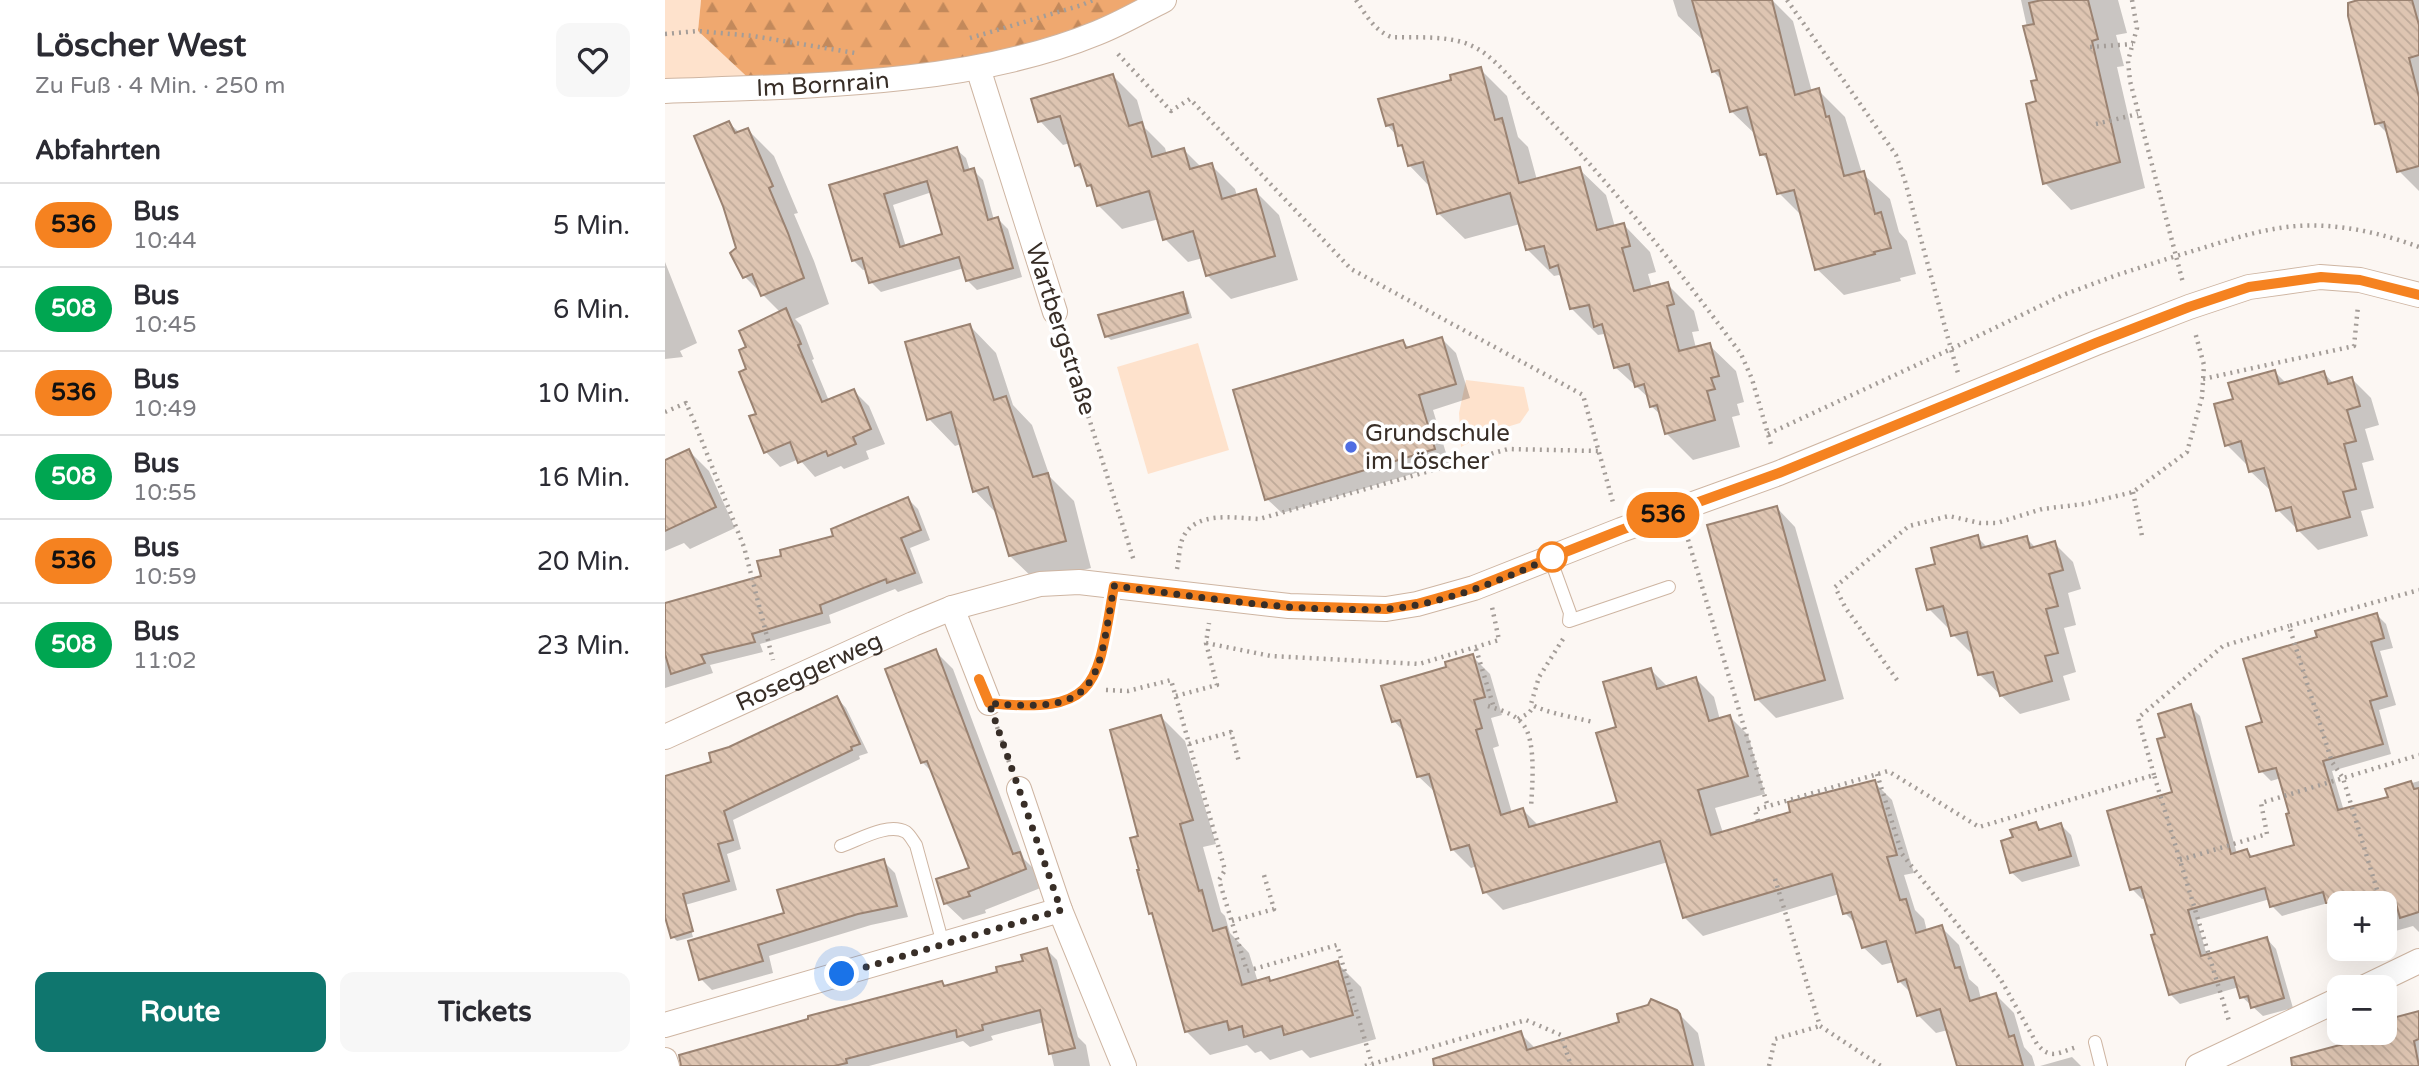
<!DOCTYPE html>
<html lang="de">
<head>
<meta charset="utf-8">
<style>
  :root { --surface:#fff; --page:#f7f7f7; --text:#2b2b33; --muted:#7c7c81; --line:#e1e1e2; --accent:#0f766e }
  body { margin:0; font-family:"Varela Round",sans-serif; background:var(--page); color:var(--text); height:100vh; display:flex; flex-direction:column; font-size:26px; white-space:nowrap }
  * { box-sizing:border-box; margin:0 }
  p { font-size:23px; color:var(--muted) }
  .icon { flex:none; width:38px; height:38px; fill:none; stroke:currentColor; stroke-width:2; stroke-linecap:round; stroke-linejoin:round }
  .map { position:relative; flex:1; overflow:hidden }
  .panel { display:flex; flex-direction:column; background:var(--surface); width:665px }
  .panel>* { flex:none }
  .badge { padding:0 14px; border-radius:23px; font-size:24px; line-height:46px }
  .buttons { position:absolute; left:1662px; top:891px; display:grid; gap:14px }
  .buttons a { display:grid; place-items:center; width:70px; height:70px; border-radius:14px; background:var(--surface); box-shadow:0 7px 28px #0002; font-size:35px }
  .you { position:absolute; width:35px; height:35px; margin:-18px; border:5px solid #fff; border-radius:50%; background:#1a73e8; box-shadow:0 0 0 10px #1a73e833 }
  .map>.badge { position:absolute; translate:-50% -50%; box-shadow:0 0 0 4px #fff }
  h2 { padding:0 35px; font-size:26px; line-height:63px }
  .round { display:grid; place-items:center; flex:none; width:74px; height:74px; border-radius:14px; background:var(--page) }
  .headline { display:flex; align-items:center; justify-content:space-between; height:119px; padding:0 35px }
  h1 { font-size:33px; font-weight:700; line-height:52px }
  .primary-button { display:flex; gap:14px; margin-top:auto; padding:14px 35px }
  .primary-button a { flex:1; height:80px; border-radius:14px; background:var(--accent); color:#fff; font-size:28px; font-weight:700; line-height:80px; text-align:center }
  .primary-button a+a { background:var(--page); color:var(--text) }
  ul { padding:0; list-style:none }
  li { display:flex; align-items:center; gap:21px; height:84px; padding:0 35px; border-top:2px solid var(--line) }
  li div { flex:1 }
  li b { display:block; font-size:26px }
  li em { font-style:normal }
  li .badge { min-width:77px; font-weight:700; text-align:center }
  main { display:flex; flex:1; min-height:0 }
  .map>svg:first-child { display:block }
  .green { fill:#fee2cc }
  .forest { fill:url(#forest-firs) }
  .shadow { fill:#0003; fill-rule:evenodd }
  .building { fill:url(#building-back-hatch); stroke:#9b8372; stroke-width:2; fill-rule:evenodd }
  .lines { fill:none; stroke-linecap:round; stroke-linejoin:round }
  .lane-casing { stroke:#ceb5a2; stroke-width:14 }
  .street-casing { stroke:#ceb5a2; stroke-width:26 }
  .path { stroke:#a49d98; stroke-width:4.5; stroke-dasharray:2 5; stroke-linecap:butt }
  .lane { stroke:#fff; stroke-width:12 }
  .street { stroke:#fff; stroke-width:24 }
  .line-casing { stroke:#fff; stroke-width:16 }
  .line { stroke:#f58220; stroke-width:10 }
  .walk { stroke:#382e27; stroke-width:7; stroke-dasharray:0 12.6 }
  .poi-dot { fill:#4f6de2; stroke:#fff; stroke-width:2.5 }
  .stop-dot { fill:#fff; stroke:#f58220; stroke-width:3.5 }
  .labels { text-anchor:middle; stroke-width:7; stroke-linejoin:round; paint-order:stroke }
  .street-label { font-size:24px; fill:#382e27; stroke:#fff }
  .poi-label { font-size:24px; fill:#382e27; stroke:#fff; text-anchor:start }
</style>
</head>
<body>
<main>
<section class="panel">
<div class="headline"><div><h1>Löscher West</h1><p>Zu Fuß · 4 Min. · 250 m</p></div><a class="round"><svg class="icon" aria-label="heart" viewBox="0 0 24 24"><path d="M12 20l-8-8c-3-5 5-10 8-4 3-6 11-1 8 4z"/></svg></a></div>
<h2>Abfahrten</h2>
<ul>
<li><span class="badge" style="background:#f58220;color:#111">536</span><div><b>Bus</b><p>10:44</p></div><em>5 Min.</em></li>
<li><span class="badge" style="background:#00a651;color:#fff">508</span><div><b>Bus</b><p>10:45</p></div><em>6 Min.</em></li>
<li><span class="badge" style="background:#f58220;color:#111">536</span><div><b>Bus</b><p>10:49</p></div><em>10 Min.</em></li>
<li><span class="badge" style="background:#00a651;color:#fff">508</span><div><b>Bus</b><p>10:55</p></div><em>16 Min.</em></li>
<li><span class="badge" style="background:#f58220;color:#111">536</span><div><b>Bus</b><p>10:59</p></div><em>20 Min.</em></li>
<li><span class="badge" style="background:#00a651;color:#fff">508</span><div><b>Bus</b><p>11:02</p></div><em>23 Min.</em></li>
</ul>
<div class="primary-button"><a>Route</a><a>Tickets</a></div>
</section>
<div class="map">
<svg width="1754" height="1066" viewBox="0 0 1754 1066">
  <defs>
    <pattern id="forest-firs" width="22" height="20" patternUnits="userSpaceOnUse" patternTransform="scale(1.75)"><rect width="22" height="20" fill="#efa86f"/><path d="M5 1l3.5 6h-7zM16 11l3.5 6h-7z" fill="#c3895b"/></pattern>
    <pattern id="building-back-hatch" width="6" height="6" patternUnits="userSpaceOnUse" patternTransform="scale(1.75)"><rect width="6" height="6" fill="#dec5b2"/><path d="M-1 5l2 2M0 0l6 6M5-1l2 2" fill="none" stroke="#bfaa99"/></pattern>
  </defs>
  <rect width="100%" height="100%" fill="#fcf7f3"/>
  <g class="green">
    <path d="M0,0H36L33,31L93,87L0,91Z"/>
    <path d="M533,343L564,450L483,474L452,367Z"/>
    <path d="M801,380L859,387L864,410L855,423L822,433L796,447L794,413Z"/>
  </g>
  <path class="forest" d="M36,0H499L393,46L93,87L33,31Z"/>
  <g class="shadow">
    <path d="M1008,0H1107L1128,21L1147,92L1153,90L1180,117L1197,173L1225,199L1234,232L1242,241L1251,274L1235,278L1236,281L1179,295L1152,269L1138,217L1114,193L1106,164L1097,154L1092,136L1066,111L1059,82L1048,71L1041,43L1013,16Z"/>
    <path d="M1356,0H1453L1462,33L1451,35L1459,66L1452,67L1480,188L1406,210L1380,183L1373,103L1374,81Z"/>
    <path d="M1690,0H1754V191L1734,171L1725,136L1712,123Z"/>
    <path d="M815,69L842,96L853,137L863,147L872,180L914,169L941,195L950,227L959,225L985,252L991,272L983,274L987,288L1002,284L1029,311L1034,331L1027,332L1031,348L1044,345L1071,371L1079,402L1072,404L1075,415L1067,417L1075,447L1028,460L1001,433L997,416L986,406L985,399L950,367L943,338L939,334L933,335L906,308L898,279L894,275L889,276L862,249L855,224L800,239L773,213L766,188L744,165L740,150L735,145L732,136L722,125L788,81Z"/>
    <path d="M448,76L472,100L480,128L500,148L502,155L519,150L537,168L546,165L570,189L572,196L590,191L614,215L633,280L566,299L542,275L538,258L523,262L500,239L494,219L457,229L433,205L420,173L411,165L405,143L398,145L375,121Z"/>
    <path d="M64,123L75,133L83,130L109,156L133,213L129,214L149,261L164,304L130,319L136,325L149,359L147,360L164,401L189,391L204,406L220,444L201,451L204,459L179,469L176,466L150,477L134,459L115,467L101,452L84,369L83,348L116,313L80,277L73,248Z"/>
    <path d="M291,149L301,158L305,171L308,170L318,180L329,220L333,219L343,229L357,277L312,290L303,281L299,268L216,292L206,282L202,269L198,270L188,260L166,186ZM267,192L279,236L241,247L228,205Z"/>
    <path d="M0,262L32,343L15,351L18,357L0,359Z"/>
    <path d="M517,294L521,298L527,318L446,340L441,336Z"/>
    <path d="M305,326L331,353L348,405L367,425L385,477L409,501L426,568L372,582L345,556L333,515L310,491L296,444L290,446L264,419Z"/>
    <path d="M777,339L791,353L805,398L768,410L784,463L617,513L602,499L738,342L745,348Z"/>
    <path d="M1610,372L1622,384L1659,373L1669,384L1687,379L1706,398L1714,425L1700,429L1709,460L1697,463L1709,508L1696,511L1703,536L1653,550L1613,510L1607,489L1605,490L1585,471L1583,463L1581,464L1562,445L1570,400Z"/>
    <path d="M24,451L44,471L70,528L25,549L19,543L0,551V462Z"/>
    <path d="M243,499L253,509L265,540L245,548L258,583L233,592L230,589L164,615L166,623L95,644L98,652L45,665L48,673L0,688V605L99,578L118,557L171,537Z"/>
    <path d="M1111,507L1130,527L1179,699L1111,718L1092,699Z"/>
    <path d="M1312,537L1323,548L1361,538L1371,548L1389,543L1408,562L1416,589L1403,593L1411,625L1399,628L1411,672L1398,676L1405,700L1355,714L1315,675L1309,654H1307L1288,635L1286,628H1283L1264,609L1272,565Z"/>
    <path d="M1712,615L1721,624L1728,648L1715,651L1731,705L1714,710L1726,754L1667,771L1679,811L1725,798L1723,790L1754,781V932L1748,926L1720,934V903H1675V938L1672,935L1663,903L1617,916L1607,906L1605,899L1532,920L1542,956L1602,939L1611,949L1628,1008L1598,1016L1577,997L1574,987L1515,1004L1505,994L1481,898L1477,899L1467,889L1444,812L1509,793L1502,738L1525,706L1535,716L1572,854L1582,851L1589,858L1631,846L1626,815L1616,778L1606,781L1596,771L1599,723L1654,638Z"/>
    <path d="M270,651L288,669L359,859L372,872L378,887L320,910L321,913L298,920L280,903L306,869L269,774L257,762Z"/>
    <path d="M807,656L825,674L837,715L826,718L834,746L828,748L847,813L858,810L874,826L954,803L953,728L986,670L1003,687L1031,679L1049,697L1055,720L1065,717L1083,735L1100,794L1050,808L1058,833L1127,813L1209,782L1227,800L1249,873L1239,875L1250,910L1259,919L1262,931L1276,927L1294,945L1304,979L1313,987L1316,999L1331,995L1349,1013L1359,1047L1367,1056L1370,1066H1303L1283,1030L1271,1033L1253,1015L1247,994L1234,981L1229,962L1217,965L1198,947L1192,925L1180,913L1174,894L1038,936L1019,917L1003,862L838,910L820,892L812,866L806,868L788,850L772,794L753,776L741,734L729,721L783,668Z"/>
    <path d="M172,698L181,708L203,753L194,756L195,759L68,820L76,849L62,854L72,890L10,908L0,899V777L49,763L65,749Z"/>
    <path d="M496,717L520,741L551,844L538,847L556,912L560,916L565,933L584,953L593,982L603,979L607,982L672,963L696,987L711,1039L645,1058L637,1050L605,1060L596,1051L590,1053L582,1045L545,1055L521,1031L490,918L486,913L475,837Z"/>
    <path d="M1371,824L1378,831L1396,825L1406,835L1415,866L1357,882L1347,873L1338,842L1350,838Z"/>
    <path d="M218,861L230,873L243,917L206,925L104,956L108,973L47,990L36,979L121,914Z"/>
    <path d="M21,910L24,913H21L28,937L12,941L8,937Z"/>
    <path d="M382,950L392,960L413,1037L421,1045L425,1066H389L379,1022L326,1036L328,1040L305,1047L298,1041L204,1066H42L277,983L282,987L334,973Z"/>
    <path d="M1011,1011L1033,1033L1040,1066H813L855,1033L871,1049Z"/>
    <path d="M1754,1013V1066H1636L1725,1034Z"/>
    <path d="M1407,1057L1416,1066H1375Z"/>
  </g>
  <g class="building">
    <path d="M1027,0H1107L1130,95L1154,88L1161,117L1164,116L1179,176L1199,171L1210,214L1216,212L1226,248L1209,252L1210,254L1150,270L1129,190L1112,194L1101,154L1095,155L1082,107L1065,112L1054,70L1047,72Z"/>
    <path d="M1377,0H1423L1433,39L1427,41L1455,162L1378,184L1361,104L1371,101L1366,81L1372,80L1358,26L1369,24L1364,3Z"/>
    <path d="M1693,0H1747L1754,25V55L1744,58L1754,97V166L1732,172L1719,122L1710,124L1683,16V3Z"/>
    <path d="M816,67L830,120L837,118L854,183L915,167L932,230L959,223L965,246L957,248L969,291L1003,282L1009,304L1002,306L1014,351L1045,343L1054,376L1046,378L1050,389L1042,391L1050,420L1000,434L992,405L985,407L979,384L970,387L964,364L949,368L937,324L929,327L924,305L905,309L893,265L885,268L879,246L861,250L845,193L772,214L758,162L743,166L737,145L733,146L728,124L721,126L713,99L786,80L785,75Z"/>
    <path d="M448,74L464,126L477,122L487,157L519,148L525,169L547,163L557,199L591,189L610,256L541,276L528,231L498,240L484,191L432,206L426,185L422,186L415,164L410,166L395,116L373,122L366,99Z"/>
    <path d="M64,121L70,133L83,128L108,186L104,188L123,233L139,278L96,296L87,274L78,278L65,253L71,248L58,206L29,136Z"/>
    <path d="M292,147L299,171L309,168L323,220L333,217L348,268L301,281L294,257L204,283L197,258L187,261L164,185ZM262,181L277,234L235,247L219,194Z"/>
    <path d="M518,292L523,313L440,337L433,315Z"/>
    <path d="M121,308L136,344L133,345L157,402L189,389L206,429L188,437L191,444L163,456L161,451L133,463L125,442L99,453L84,416L91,414L74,372L81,369L74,350L81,347L74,331Z"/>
    <path d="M305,324L329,400L341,396L368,477L383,473L401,541L344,556L323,487L308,492L286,412L262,420L240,342Z"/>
    <path d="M777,337L791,384L754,395L770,449L600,500L568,390L738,340L741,348Z"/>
    <path d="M1610,370L1614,384L1659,371L1663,384L1687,377L1695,406L1682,410L1691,441L1679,444L1691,489L1678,492L1685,517L1632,531L1626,507L1611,511L1599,468L1584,472L1576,441L1560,446L1549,404L1568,399L1563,383Z"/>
    <path d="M24,449L51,507L0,531V460Z"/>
    <path d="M243,497L256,530L236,538L250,573L222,583L221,579L155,605L157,613L87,634L90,642L36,655L40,663L6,674L0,654V603L96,576L92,561L116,556L115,550L168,536L166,529Z"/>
    <path d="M1112,506L1160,680L1090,700L1042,525Z"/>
    <path d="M1313,535L1316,548L1362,536L1365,548L1390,541L1398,570L1384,574L1393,606L1381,609L1393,653L1380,656L1387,681L1335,696L1328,672L1313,675L1302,632L1286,636L1278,606L1262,610L1251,569L1270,564L1266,548Z"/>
    <path d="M1712,613L1719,638L1706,642L1722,696L1705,701L1718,744L1658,761L1673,810L1723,797L1720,789L1746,781L1749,789L1754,788V912L1735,918L1731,903H1661L1658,892L1605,907L1600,888L1523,910L1536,956L1602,937L1619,998L1586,1008L1583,996L1575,998L1569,977L1504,995L1486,935L1490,934L1476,887L1465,890L1442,811L1507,792L1492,739L1500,737L1493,714L1526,704L1566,854L1582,849L1585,857L1629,845L1621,814L1624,813L1611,768L1594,772L1581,727L1597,722L1578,659L1652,637L1650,631Z"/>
    <path d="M271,649L348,854L355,852L361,869L303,892L305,896L279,904L271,879L304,868L262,761L256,763L220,669Z"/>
    <path d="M808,654L820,697L809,700L817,728L811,730L836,815L858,808L864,827L952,802L931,733L951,727L938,682L986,668L992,689L1031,677L1044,721L1065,715L1083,776L1033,790L1046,835L1125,812L1123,802L1210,780L1232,855L1222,857L1235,900L1241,899L1251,933L1277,925L1290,968L1295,967L1305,1001L1331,993L1344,1037L1349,1035L1358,1066H1292L1275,1009L1252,1016L1241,979L1233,982L1221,941L1197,948L1186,912L1178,914L1167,874L1018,918L995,841L818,893L804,845L786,850L764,774L752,777L735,720L727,722L716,686L781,667L780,662Z"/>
    <path d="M172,696L195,744L186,747L187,750L59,811L68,840L53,844L64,881L18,894L28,931L6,938L0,917V776L46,762L44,753L64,747Z"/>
    <path d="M496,715L528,820L515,824L534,891L537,890L548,931L561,927L577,985L604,977L605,981L673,961L688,1015L619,1035L617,1026L579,1037L577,1026L564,1030L562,1021L520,1032L487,913L484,914L472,870H474L465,838L473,836L445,730Z"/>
    <path d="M1371,822L1374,830L1396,823L1406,856L1345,873L1336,841L1348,837L1345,830Z"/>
    <path d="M219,859L232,906L193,914L93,945L98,961L34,980L23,941L119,913L112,890Z"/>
    <path d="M382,948L410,1048L384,1054L375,1010L317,1025L318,1030L292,1037L291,1030L181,1059L182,1063L169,1066H16L14,1055L143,1019V1016L277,981L279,986L332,972L331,967L358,961L356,955Z"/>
    <path d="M986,999L1012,1010L1015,1014L1028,1066H769L768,1059L856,1031L862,1050L954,1022L952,1014L983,1005Z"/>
    <path d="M1754,1011V1039L1749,1041L1754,1066H1627L1626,1058L1720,1033V1020Z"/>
  </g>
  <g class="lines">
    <g class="lane-casing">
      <g id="lane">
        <path d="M885,558L905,613L904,621L1004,587"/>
        <path d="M324,703C436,715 432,683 449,586"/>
        <path d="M176,846C194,840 223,822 241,832C245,835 248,841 251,845L278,944"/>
        <path d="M1430,1042L1436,1066"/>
      </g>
    </g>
    <g class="street-casing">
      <g id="street">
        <path d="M313,68L390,312"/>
        <path id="s1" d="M0,91C138,86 303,86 432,33C455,24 477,11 499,0"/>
        <path d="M287,608L324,703"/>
        <path id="s2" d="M0,737L248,624L287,608L375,584L414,582L624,606L721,609L752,604L809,588L956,530L1114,473L1431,343L1524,307L1584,287L1655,277L1695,280L1754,295"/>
        <path d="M354,789L395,910L459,1066"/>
        <path d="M1700,987L1754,961"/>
        <path d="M0,1025L395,910"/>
        <path d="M0,1060L2,1066"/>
        <path d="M1533,1066L1675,999"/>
      </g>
    </g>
    <g class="path">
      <path d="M691,0C701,15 709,30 726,37C751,38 782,35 805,45C829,55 847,81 864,99C942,178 1010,265 1076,354L1087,379L1107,448"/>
      <path d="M1122,0L1231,155L1240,181L1286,349L1398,295L1452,275L1511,256L1518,283"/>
      <path d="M1467,0L1472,28L1463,61L1465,81L1511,256C1550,245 1591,229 1632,226C1672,223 1717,233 1754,247"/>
      <path d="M0,34L33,31L88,36L190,53"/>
      <path d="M305,38L417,5L428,0"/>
      <path d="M1425,47L1468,44"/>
      <path d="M453,54L506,111L525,99L686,269L918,395L949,506"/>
      <path d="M1431,124L1473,114"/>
      <path d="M398,336L469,561"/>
      <path d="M1538,379L1689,346L1693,306"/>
      <path d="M0,412L21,403L29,421L79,547L108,660"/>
      <path d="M1103,434L1286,349L1293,373"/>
      <path d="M1468,492L1477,536"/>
      <path d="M1021,533L1103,807"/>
      <path d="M512,569C514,560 514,549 517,540C528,510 569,518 594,519L843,449L933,451"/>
      <path d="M898,639L874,677L866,704C877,712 912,718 928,722"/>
      <path d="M541,643L606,656L754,664L834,640L827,607"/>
      <path d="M811,649L829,708"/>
      <path d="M1232,680L1180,607L1170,587L1244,526L1284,516L1315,523H1332L1377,509L1419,504L1468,492L1522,452L1537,397L1539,365L1530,332"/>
      <path d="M441,690L463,691L506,680L560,870L554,880L582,971L672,945L707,1064"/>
      <path d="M511,696L552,685L541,643L544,623"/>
      <path d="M823,706C835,710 848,713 857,723C872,739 867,787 866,808"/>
      <path d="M853,719L864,713L869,706"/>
      <path d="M332,727L345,765"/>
      <path d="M524,744L566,732L574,762"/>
      <path d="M1212,774L1237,854L1336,980L1372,1044C1386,1061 1394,1052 1412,1047"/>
      <path d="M1489,775L1473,718L1558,646L1624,626"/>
      <path d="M1093,821L1090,810L1223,771L1314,827L1489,775L1564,1021"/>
      <path d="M1515,860L1602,834L1596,803L1754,755"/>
      <path d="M1110,879L1155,1026L1216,1066"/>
      <path d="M1716,903L1678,778L1667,762L1624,626L1754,590"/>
      <path d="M1720,916L1729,945"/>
      <path d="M567,921L609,909L599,875"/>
      <path d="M700,1066L861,1020L896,1035L906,1066"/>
      <path d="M1104,1066L1110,1039L1155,1026"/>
    </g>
    <use href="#lane" class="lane"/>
    <use href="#street" class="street"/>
  </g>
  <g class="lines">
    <g class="line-casing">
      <path id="line" d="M314,679L324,703C436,715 432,683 449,586L624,606L721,609L752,604L809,588L956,530L1114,473L1431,343L1524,307L1584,287L1656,277L1695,280L1754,295"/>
    </g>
    <use href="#line" class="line"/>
    <path class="walk" d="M177,974L396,910L324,703C436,715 432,683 449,586C538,597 630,613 720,609C774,606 838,580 887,557"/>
  </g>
  <circle class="poi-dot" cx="686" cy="447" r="7"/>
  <circle class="stop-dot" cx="887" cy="557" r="14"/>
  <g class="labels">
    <g class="street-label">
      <text dy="8" stroke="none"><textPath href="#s1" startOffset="158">Im Bornrain</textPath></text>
      <text transform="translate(396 329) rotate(72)" y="8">Wartbergstraße</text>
      <text dy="8" stroke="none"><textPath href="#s2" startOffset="158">Roseggerweg</textPath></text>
    </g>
    <g class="poi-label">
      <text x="700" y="441">Grundschule<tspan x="700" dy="28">im Löscher</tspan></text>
    </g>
  </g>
</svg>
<div class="buttons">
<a>+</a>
<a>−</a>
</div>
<div class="you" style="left:177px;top:974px"></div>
<b class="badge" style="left:998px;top:515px;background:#f58220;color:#111">536</b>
</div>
</main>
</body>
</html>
